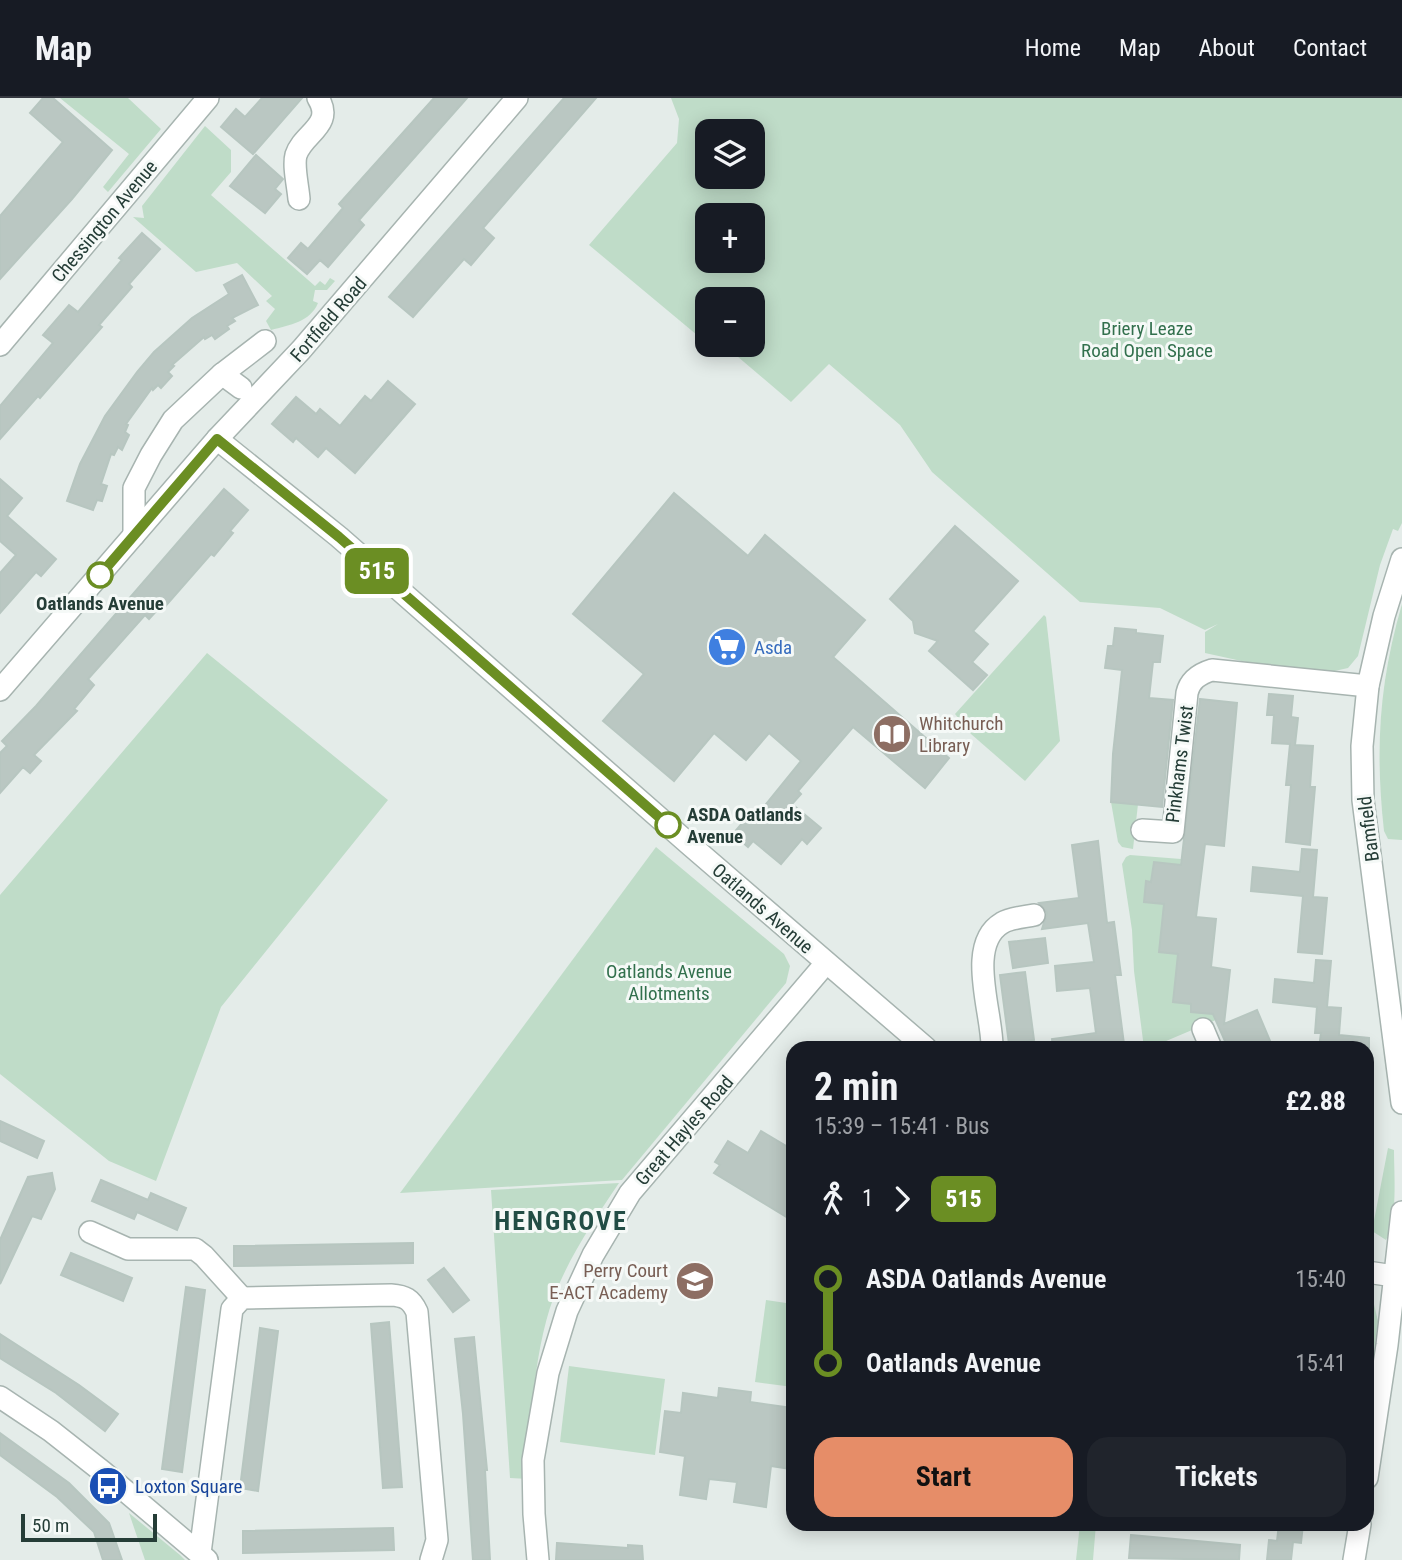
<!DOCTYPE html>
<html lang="en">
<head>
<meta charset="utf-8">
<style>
  :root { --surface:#171b24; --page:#20242c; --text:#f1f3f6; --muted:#9ea1a6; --line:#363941; --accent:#e68d68 }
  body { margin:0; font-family:"Roboto Condensed",sans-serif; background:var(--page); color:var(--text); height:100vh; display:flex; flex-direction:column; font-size:26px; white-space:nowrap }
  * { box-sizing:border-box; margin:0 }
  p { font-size:23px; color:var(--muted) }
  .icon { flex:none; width:38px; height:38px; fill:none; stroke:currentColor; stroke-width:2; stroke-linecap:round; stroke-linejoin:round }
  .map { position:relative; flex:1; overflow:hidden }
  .sheet { position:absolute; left:786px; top:943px; width:588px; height:490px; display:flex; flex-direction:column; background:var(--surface); border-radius:21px; box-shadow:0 4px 18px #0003 }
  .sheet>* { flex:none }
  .badge { padding:0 14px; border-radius:10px; font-size:24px; line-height:46px }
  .fabs { position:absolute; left:695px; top:21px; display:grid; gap:14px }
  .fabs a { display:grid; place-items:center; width:70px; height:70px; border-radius:14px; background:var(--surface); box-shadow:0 4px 18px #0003; font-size:35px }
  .scale { position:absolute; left:21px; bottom:18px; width:136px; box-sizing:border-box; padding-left:7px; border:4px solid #253d37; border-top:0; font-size:19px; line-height:24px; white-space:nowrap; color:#253d37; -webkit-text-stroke:5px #f5f9f7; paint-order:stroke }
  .map>.badge { position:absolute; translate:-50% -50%; box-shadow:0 0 0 4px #fff }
  .legs { display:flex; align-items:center; gap:10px; height:77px; padding:0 28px; font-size:23px }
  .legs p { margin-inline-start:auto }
  .summary { display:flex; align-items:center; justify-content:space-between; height:119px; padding:0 28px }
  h1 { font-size:38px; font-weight:700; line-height:52px }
  .button { display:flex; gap:14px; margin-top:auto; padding:14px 28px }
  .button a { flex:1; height:80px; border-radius:21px; background:var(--accent); color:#111; font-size:28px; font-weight:700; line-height:80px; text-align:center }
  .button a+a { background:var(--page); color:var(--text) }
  ul { padding:0 28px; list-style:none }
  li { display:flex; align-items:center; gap:24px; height:84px; font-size:26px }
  li i { display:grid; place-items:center; width:10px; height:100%; margin:0 9px; background:currentColor }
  li i::after { content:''; width:18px; height:18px; margin:-9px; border:5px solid; border-radius:50%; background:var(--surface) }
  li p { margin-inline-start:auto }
  li:first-child i { background:linear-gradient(#0000 50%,currentColor 0) }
  li:last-child i { background:linear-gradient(currentColor 50%,#0000 0) }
  header { display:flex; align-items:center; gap:42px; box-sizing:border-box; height:98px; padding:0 35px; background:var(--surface); border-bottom:2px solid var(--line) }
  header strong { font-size:33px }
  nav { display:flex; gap:38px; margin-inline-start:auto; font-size:24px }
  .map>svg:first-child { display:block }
  .green { fill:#bfdcc8; fill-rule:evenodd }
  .building { fill:#bac7c2; stroke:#b7c6c0; stroke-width:2 }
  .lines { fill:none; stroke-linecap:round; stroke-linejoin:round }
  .minor-casing { stroke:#a7b4b0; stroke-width:24 }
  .minor { stroke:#fff; stroke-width:21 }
  .line-1-casing { stroke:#fff; stroke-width:16 }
  .line-1 { stroke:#6b8e23; stroke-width:10 }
  .stop-1-dot { fill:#fff; stroke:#6b8e23; stroke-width:3.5 }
  .labels { text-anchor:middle; stroke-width:6; stroke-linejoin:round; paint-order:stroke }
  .street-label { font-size:19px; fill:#253d37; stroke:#f5f9f7 }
  .park-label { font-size:19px; fill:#32704d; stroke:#f5f9f7 }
  .stop-label { font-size:19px; font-weight:bold; fill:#253d37; stroke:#f5f9f7 }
  .shop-label { font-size:19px; fill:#366cbe; stroke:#f5f9f7; text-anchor:start }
  .education-label { font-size:19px; fill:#785e54; stroke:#f5f9f7; text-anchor:start }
  .transit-label { font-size:19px; fill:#164399; stroke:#f5f9f7; text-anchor:start }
  .district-label { font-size:26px; font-weight:bold; letter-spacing:2px; fill:#224d45; stroke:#f5f9f7 }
</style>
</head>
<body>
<header>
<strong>Map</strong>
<nav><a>Home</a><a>Map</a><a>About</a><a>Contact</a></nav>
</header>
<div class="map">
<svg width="1402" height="1462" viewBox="0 0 1402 1462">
  <rect width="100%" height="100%" fill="#e4ece9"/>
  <g class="green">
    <path d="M60,0H128L161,31L108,94L103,89L129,56Z"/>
    <path d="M671,0H1402V425L1398,433L1393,431L1380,467L1358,558L1348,570L1330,574L1246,564L1205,555V534L1218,526L1205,532L1160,510L1080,504L932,374L900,327L829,266L791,304L724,247H752V201H707V233L703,230L697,237L589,147L677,45L679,21ZM707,33H752V79H707ZM707,117H752V163H707Z"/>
    <path d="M205,28L231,52V74L211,97L315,188L320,183L325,187L330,180L335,183L327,192H315L313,203L318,205C310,224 290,227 271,232L266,223L275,211L266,203L272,198L237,165L196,174L133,119L144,120L142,108Z"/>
    <path d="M1402,506V742L1388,741L1384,733C1375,651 1379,585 1402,506Z"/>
    <path d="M1044,517L1046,519L1060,643L1025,683L971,636L955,616Z"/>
    <path d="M207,555L388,702L221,909L156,1083L109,1063L0,976V797Z"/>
    <path d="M1111,704L1138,706L1133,751L1122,749L1118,744Z"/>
    <path d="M656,749L784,856L790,868L786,885L622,1082L400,1095Z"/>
    <path d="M1130,757L1181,761L1180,769L1154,765L1151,784L1146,783L1144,804L1164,806L1163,814L1168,815L1161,835L1159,854L1178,856L1173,904L1191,906V914L1219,917L1218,921L1152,949L1144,950L1134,873L1132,832L1122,766L1126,759Z"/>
    <path d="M1388,1050L1394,1052C1394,1077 1398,1121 1386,1142L1372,1133Z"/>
    <path d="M619,1085C596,1119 573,1153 557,1191C535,1242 529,1326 529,1381L510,1380L491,1092Z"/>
    <path d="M1372,1198L1378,1223L1367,1301V1199Z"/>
    <path d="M766,1202L793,1206V1289L755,1284Z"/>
    <path d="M569,1268L665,1281L655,1357L560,1344Z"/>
    <path d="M129,1415L180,1457L185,1462H145Z"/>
    <path d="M1080,1426H1096L1093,1462H1076Z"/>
  </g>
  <g class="building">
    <path d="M43,0H53L112,52L72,101L0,181V118L63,44L30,15Z"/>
    <path d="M262,0H302L253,56L221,29L236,11L245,19Z"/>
    <path d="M434,0H467L359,122L364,127L328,169L320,162L307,176L288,160L301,145L308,151L343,110L339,106Z"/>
    <path d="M564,0H596L483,130L494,140L471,167L464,161L413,219L389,199Z"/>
    <path d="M256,57L283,81L275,91L281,96L265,115L230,88Z"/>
    <path d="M142,135L160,151L129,186L132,189L99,227L102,229L40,300L38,298L0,341V308L53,245L43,237L69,207L78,214L122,162L119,160Z"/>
    <path d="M242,177L258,207L232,220L235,223L227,228L229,231L215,241L212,237L205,241L204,239L172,267L174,268L168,274L172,278L161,290L158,287L153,292L152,290L126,326L128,327L125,334L129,337L122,352L118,349L114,357L111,356L101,386L107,388L102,403L97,402L93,412L67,403L80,366L105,318L137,274L154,254L192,220L229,196L224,187Z"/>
    <path d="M388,283L415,306L355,375L326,350L318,359L296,340L293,344L272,326L296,299L316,316L320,311L340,328L365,298L371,303Z"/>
    <path d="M0,381L22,400L7,418L56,461L41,478L36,474L0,515V475L16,457L0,443Z"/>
    <path d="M224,391L248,412L230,433L233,435L214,458L211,456L163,511L160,509L149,521L145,517L88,581L94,587L74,611L77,613L34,657L41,663L30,675L23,669L0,695V655L7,648L2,643L36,608Z"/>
    <path d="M674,395L748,458L765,437L865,522L833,559L949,660L925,690L853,629L798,693L801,696L792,706L821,730L807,746L802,741L781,766L753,743L748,749L733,736L749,717L754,721L801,663L769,635L746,662L714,635L674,683L603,623L644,576L573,516Z"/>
    <path d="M955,428L1018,483L973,533L988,546L972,564L987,577L973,592L929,553L938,543L915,535L913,523L890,501Z"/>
    <path d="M1115,530L1136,532V535L1163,538L1160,564H1153L1149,600L1173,602L1162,709L1111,704L1113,656L1122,572L1105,570L1108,548H1113Z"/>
    <path d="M1269,596L1293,598L1291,619L1298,620L1295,647L1313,648L1310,689H1315L1310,747L1286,744L1291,687H1286L1290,646L1272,645L1274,617H1267Z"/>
    <path d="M1200,601L1237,605L1224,748L1205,746L1196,819L1216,821L1211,869L1230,872L1224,926L1257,912L1273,950H1228L1213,916L1191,914V906L1173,904L1178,856L1159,854L1164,806L1144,804L1146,783L1151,784L1154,764L1181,767Z"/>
    <path d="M1098,743L1107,825L1114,824L1121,877H1115L1124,946L1088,950H1053L1052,941L1096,935L1090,890L1057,893L1055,868L1094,864L1088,825L1042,831L1047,815L1039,805L1079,800L1072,747Z"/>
    <path d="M1302,751L1317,752L1313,799L1327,800L1322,856L1298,854L1303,798L1251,793L1253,769L1300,774Z"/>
    <path d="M1045,840L1048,865L1013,870L1009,844Z"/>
    <path d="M1316,862L1331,863L1327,909L1341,910L1339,937L1369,940V950H1319L1321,935H1315L1317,909L1273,904L1275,881L1314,885Z"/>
    <path d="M1025,874L1034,942L1009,946L1000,877Z"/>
    <path d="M0,1023L44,1043L37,1060L0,1043Z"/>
    <path d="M761,1033L793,1052V1123L714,1075L720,1067L715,1064L728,1043L748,1055Z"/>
    <path d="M52,1075L55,1091L41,1121L32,1118L0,1186V1142L28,1079Z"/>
    <path d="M101,1082L148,1102L151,1095L186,1110L177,1132L137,1114L134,1121L92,1103Z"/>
    <path d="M413,1145V1165L234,1168V1148Z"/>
    <path d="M71,1155L132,1180L123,1203L61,1177Z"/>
    <path d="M444,1170L469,1202L453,1214L428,1182Z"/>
    <path d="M186,1189L205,1192L182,1374L162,1371Z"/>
    <path d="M389,1224L402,1389L383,1390L371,1226Z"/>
    <path d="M260,1230L278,1233L258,1393L240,1390Z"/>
    <path d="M0,1236L79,1287L118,1316L105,1333L56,1295L0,1260Z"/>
    <path d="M474,1239L487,1372H485L490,1462H473L463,1316L455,1241Z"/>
    <path d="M719,1290L751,1294L750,1304L793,1310L791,1371L771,1368L766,1409L734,1404L737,1384L709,1381L706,1401L680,1397L685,1358L660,1354L665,1313L681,1315L683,1295L718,1300Z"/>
    <path d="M0,1335L69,1385L109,1425L122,1462H103L94,1434L57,1399L0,1357Z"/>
    <path d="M1279,1426H1303L1301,1445L1293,1444L1291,1462H1267L1269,1442L1277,1443Z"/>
    <path d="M393,1430L394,1452L243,1455V1433Z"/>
    <path d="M1131,1437L1240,1447L1239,1462L1129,1460Z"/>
    <path d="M557,1445L628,1450V1447L642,1448L643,1462H556Z"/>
  </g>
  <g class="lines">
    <g class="minor-casing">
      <g id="minor">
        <path d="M299,101C298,88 293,68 296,57C303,35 335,27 318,0"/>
        <path d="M0,247L208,0"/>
        <path d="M222,276L241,290"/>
        <path d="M217,341L339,439L689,746L926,950"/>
        <path d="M134,437V390L151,357L173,322L222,276L265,243"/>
        <path d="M1402,461L1384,518L1368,588L1362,648L1363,702L1402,1005"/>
        <path d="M0,592L217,341L301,252L517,0"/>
        <path d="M1142,732L1173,734L1187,595C1190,582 1199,576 1212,572L1368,588"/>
        <path d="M1203,931L1211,950"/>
        <path d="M992,950C993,916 965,847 1002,825C1010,820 1024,819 1034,817"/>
        <path d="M90,1134L128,1151H195L204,1158L242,1200"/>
        <path d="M1367,1174L1394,1178"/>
        <path d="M0,1299L51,1333L103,1374L207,1462"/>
        <path d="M1367,1380L1387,1247L1402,1114"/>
        <path d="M200,1455L232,1211L242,1200L391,1197C405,1198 411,1201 417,1214L437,1442L431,1462"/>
        <path d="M538,1462L534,1416L533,1362L548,1275L567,1213L593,1157L630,1095L826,865"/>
        <path d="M1354,1462L1360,1426"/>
      </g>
    </g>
    <use href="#minor" class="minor"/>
  </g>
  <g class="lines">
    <g class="line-1-casing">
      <path id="line-1" d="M100,477L217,341L339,439L668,727"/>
    </g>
    <use href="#line-1" class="line-1"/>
  </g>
  <defs>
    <g id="supermarket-disc" transform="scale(2.0125)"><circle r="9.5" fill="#3f7fe0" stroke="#f5f9f7"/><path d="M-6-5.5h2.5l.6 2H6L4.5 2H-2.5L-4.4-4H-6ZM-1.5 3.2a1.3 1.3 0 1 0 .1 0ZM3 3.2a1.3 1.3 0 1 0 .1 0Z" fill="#fff"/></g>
    <g id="library-disc" transform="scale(2.0125)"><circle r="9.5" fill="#8d6e63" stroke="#f5f9f7"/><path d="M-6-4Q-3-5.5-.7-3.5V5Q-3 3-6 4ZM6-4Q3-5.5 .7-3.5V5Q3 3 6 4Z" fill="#fff"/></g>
    <g id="school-disc" transform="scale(2.0125)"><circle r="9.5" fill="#8d6e63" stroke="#f5f9f7"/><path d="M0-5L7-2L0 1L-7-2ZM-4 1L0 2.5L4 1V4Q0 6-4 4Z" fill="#fff"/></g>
    <g id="bus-disc" transform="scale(2.0125)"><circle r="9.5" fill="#1a4fb4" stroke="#f5f9f7"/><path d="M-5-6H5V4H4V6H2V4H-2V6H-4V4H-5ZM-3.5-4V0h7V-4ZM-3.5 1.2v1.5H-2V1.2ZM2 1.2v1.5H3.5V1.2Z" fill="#fff"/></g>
  </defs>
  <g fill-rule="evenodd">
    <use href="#supermarket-disc" x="727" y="549"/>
    <use href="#library-disc" x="892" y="636"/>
    <use href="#school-disc" x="695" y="1183"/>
    <use href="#bus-disc" x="108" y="1388"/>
  </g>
  <g class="stop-1-dot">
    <circle cx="100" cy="477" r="12"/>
    <circle cx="668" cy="727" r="12"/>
  </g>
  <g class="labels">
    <g class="street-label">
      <text transform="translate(104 123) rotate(-50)" y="7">Chessington Avenue</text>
      <text transform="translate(328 221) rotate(-49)" y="7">Fortfield Road</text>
      <text transform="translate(1179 666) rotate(-83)" y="7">Pinkhams Twist</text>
      <text transform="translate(1368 731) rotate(-97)" y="7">Bamfield</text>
      <text transform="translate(763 810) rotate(41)" y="7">Oatlands Avenue</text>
      <text transform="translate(684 1032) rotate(-49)" y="7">Great Hayles Road</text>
    </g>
    <g class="park-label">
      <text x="1147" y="237">Briery Leaze<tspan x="1147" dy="22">Road Open Space</tspan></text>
      <text x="669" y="880">Oatlands Avenue<tspan x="669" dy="22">Allotments</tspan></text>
    </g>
    <g class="stop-label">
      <text x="100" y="512">Oatlands Avenue</text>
      <text x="687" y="723" text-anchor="start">ASDA Oatlands<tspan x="687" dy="22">Avenue</tspan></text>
    </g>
    <g class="shop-label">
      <text x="754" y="556">Asda</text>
    </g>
    <g class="education-label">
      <text x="919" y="632">Whitchurch<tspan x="919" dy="22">Library</tspan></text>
      <text x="668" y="1179" text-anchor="end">Perry Court<tspan x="668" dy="22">E-ACT Academy</tspan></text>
    </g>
    <g class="transit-label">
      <text x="135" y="1395">Loxton Square</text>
    </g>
    <g class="district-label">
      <text x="561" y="1132">HENGROVE</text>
    </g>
  </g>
</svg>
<div class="fabs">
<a><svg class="icon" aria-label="layers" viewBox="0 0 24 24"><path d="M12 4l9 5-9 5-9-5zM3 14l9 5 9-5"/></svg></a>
<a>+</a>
<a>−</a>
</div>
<div class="scale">50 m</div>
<b class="badge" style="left:377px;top:473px;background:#6b8e23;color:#fff">515</b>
<section class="sheet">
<div class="summary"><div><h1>2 min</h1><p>15:39 – 15:41 · Bus</p></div><b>£2.88</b></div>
<div class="legs"><svg class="icon" aria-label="walk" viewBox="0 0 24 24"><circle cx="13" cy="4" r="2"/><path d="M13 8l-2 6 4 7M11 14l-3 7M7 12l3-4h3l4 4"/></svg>1<svg class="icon" aria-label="forward" viewBox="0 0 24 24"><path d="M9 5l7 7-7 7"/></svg><b class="badge" style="background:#6b8e23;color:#fff">515</b></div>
<ul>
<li><i style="color:#6b8e23"></i><b>ASDA Oatlands Avenue</b><p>15:40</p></li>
<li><i style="color:#6b8e23"></i><b>Oatlands Avenue</b><p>15:41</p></li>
</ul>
<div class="button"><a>Start</a><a>Tickets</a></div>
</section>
</div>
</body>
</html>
